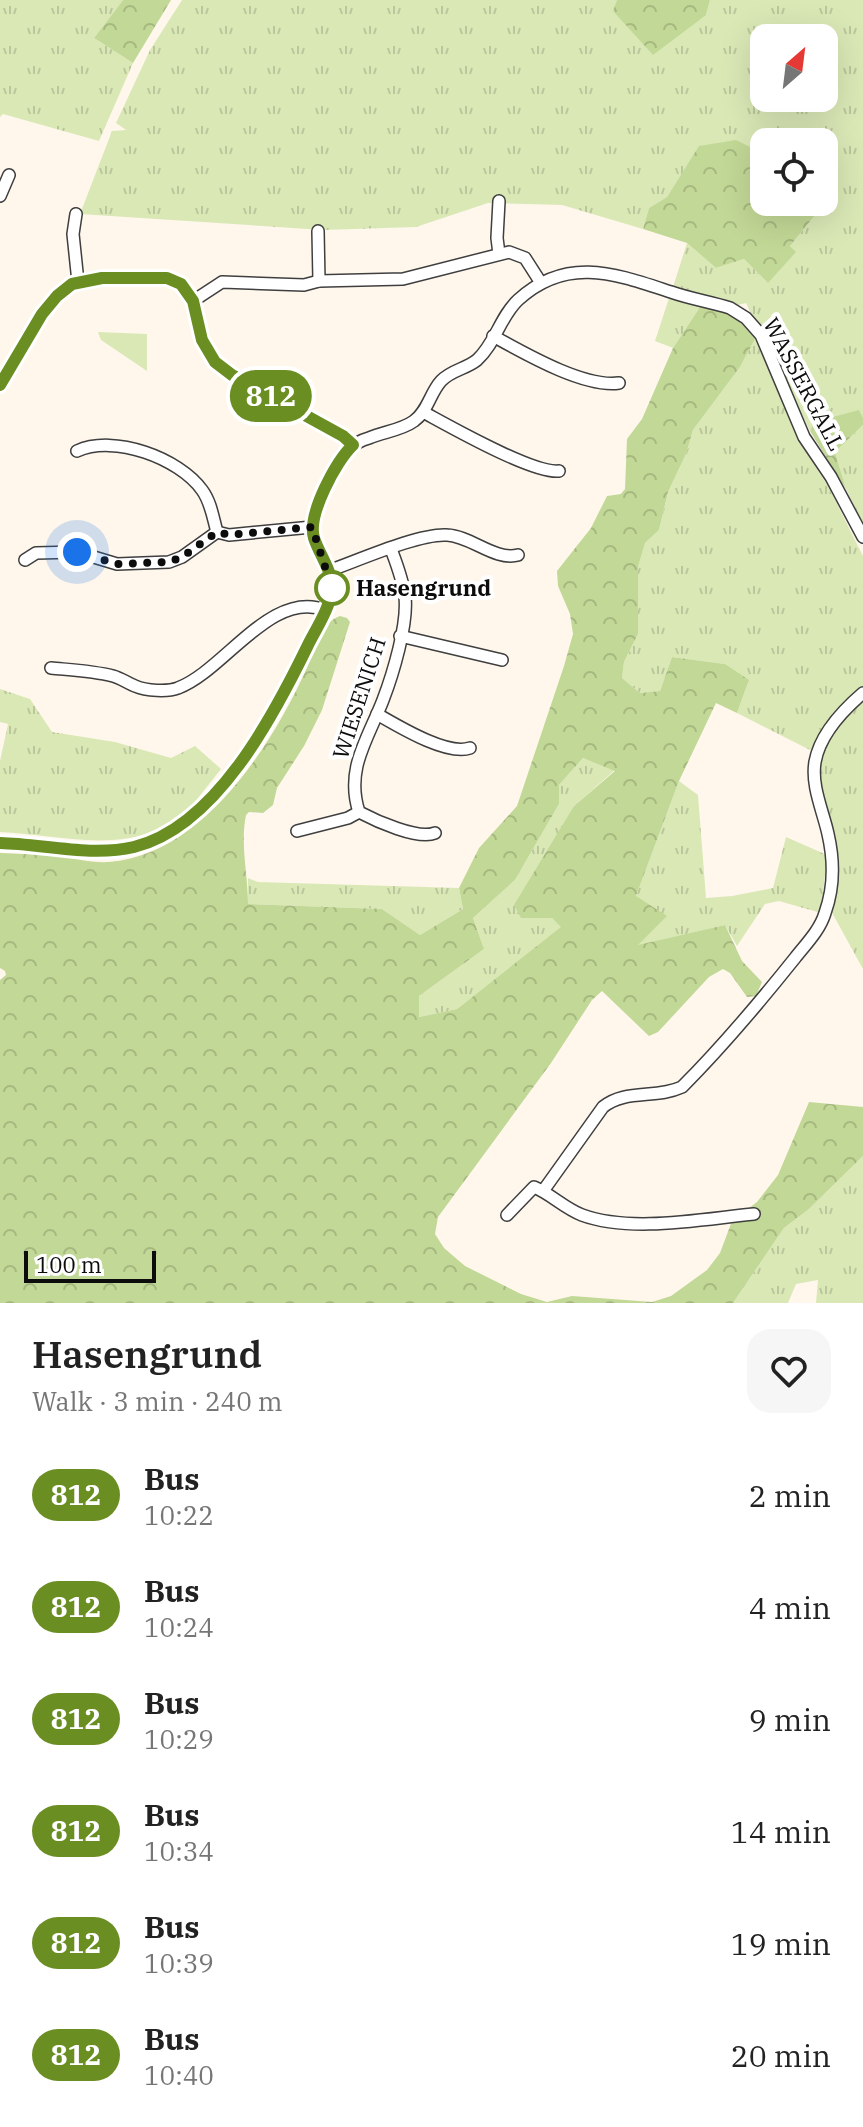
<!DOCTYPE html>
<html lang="en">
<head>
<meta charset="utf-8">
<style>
  :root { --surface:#fff; --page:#f6f6f6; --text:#222; --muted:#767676 }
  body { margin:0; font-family:"IBM Plex Serif",serif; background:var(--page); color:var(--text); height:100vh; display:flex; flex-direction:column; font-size:30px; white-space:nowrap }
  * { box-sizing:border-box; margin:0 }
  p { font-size:26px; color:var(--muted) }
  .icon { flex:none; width:44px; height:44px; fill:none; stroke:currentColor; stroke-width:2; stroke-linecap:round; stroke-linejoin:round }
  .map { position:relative; height:1303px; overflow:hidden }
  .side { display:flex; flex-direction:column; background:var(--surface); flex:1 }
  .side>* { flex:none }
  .badge { padding:0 16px; border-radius:26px; font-size:28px; line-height:52px }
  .needle { width:52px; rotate:28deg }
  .fabs { position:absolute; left:750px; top:24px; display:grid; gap:16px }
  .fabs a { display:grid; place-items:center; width:88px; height:88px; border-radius:16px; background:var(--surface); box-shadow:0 8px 32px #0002; font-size:40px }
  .scale { position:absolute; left:24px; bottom:20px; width:132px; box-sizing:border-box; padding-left:8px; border:4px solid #0c0c0c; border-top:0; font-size:22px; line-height:28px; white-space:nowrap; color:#0c0c0c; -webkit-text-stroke:6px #fff; paint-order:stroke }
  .you { position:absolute; width:40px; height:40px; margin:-20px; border:6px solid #fff; border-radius:50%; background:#1a73e8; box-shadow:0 0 0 12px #1a73e833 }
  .map>.badge { position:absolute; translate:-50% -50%; box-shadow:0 0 0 4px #fff }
  .round { display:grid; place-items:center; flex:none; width:84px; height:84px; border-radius:24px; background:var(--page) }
  .headline { display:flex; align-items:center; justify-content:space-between; height:136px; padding:0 32px }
  h1 { font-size:38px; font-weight:600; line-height:60px }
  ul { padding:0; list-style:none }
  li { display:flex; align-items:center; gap:24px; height:112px; padding:0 32px }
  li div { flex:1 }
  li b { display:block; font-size:30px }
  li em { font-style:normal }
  li .badge { min-width:88px; font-weight:700; text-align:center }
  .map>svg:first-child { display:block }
  .grass { fill:url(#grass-tufts); fill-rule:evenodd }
  .forest { fill:url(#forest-crowns); fill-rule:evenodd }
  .park { fill:#dae8b6 }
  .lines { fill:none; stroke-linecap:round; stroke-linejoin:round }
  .minor-casing { stroke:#3f3f3f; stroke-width:14 }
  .minor { stroke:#fff; stroke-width:11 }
  .line-casing { stroke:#fff; stroke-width:18 }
  .line { stroke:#6b8e23; stroke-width:12 }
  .walk { stroke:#0c0c0c; stroke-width:8; stroke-dasharray:0 14.4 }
  .stop-dot { fill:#fff; stroke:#6b8e23; stroke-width:4 }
  .labels { text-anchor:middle; stroke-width:8; stroke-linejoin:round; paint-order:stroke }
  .street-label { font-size:22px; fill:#0c0c0c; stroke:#fff }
  .stop-label { font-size:22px; font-weight:bold; fill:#0c0c0c; stroke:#fff; text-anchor:start }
</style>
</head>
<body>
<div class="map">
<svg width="863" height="1303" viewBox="0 0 863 1303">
  <defs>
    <pattern id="grass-tufts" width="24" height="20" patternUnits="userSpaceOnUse" patternTransform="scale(2)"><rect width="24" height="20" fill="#dae8b6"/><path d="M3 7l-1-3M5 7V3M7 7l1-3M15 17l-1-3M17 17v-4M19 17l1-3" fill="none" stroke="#bac69b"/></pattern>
    <pattern id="forest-crowns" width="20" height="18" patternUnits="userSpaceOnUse" patternTransform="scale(2)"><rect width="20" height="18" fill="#c2d896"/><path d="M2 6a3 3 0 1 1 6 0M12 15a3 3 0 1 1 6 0" fill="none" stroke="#a6b880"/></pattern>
  </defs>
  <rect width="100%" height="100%" fill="#fff7ec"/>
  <g class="grass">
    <path d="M0,0H123L94,38L133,63L99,141L3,114L0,117Z"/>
    <path d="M182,0H617L614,11L706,15L710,0H863V418L858,411L814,422L810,431L746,303L738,305L673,287L687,243L716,268L744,259L767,282L795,252L790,246L824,204V142H764V154L755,151L700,146L667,197L649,208L643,229L562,205L488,203L416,227L323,230L80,214L112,131L126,130L116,123L150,50ZM764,38H824V98H764Z"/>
    <path d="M669,298L700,307L673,348L655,341Z"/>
    <path d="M755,339L802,446L828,486L863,556V687L841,707L814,752L737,713L748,683L725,664L672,657L660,691L640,693L622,678L624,662L638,634V567L645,543L659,530L668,492L686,454L693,430L740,367Z"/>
    <path d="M863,425V525L846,489L835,452Z"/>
    <path d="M0,689L30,699L52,732L115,742L171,758L195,746L221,769C212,780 203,792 194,803C140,861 68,835 0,832V761L8,724L0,722Z"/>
    <path d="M863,697V969L830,909L838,866L835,839L818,772L824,749L833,730Z"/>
    <path d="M583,758L615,770L574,806L521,918H552L562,927L457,1009L419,1017V996L484,949L473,918L515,880L559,804V785Z"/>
    <path d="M679,781L698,795L706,898L732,896L773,888L786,837L827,855L821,913L779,901L765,904L737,946L725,925L636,946V896Z"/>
    <path d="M248,878L258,882L459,888L463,909L420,935L382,909L248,904Z"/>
    <path d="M863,1156V1303H816L818,1280L796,1284L788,1303H733L784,1228L809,1209Z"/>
  </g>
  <g class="forest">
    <path d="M123,0H171L133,63L94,38Z"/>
    <path d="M617,0H710L706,15L653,55L613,11Z"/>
    <path d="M736,140L764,154V202L824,204L790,246L796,252L768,283L744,259L716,268L687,243L643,229L649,208L667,197L699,146Z"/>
    <path d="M700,307L733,314L755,339L740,367L693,430L686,454L668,492L659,530L645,543L638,567V634L624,662L622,678L640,693L660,691L672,657L725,664L749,680L737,713L716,703L679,781L636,896L667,916L638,945L725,925L742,961L762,982L756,996L747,997L730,973L723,969L709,977L658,1032L649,1036L602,991L592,1000L551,1063L438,1217L435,1234L444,1248L465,1266L521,1294L547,1302L572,1296L652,1302L671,1296L707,1270L720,1253L732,1221L757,1202L778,1175L809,1102L863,1107V1156L809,1209L784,1228L733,1303H0V980L6,975L5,971L0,968V853C18,854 37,854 55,856C73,858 91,863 109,862C202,855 271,747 306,670C314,652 320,623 340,616L347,618L350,622L322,710L304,746L277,788L273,805L263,813L249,812L246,815C240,844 248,874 248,904L382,909L420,935L463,909L459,888L479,848L517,806L564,666L573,634L570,614L558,586L557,571L591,528L607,496L621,494L625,489L627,439L642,419L673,348ZM583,758L615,771L574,806L514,905L521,918H552L561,927L457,1009L419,1017V996L484,949L473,918L515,880L559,804V785Z"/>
    <path d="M859,410L863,418V425L835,452L846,489L810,431L814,422Z"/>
  </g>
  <path class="park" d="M98,332L147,334V371L101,340Z"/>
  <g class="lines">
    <g class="minor-casing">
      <g id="minor">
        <path d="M0,196L9,175"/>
        <path d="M499,201L497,238L499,254"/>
        <path d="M76,214L73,234L78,282"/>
        <path d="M318,231L319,281"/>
        <path d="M193,301L222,282L304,285L319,281L403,279L509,252L525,258L541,283"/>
        <path d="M493,336C524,353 584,388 619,383"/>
        <path d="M0,385L42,314L57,296L72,284L102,278H167L181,284L193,301L202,340L215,362L232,375L343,436L353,445"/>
        <path d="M423,412C449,426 533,474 559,471"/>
        <path d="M77,451C114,434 179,458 202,490C211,502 213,518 217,532"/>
        <path d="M217,532L229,535L312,527"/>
        <path d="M391,549C397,565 403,580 405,597C408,624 393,674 383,700C368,739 345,769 359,812C376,821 418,840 435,833"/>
        <path d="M25,560L36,553L77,552L117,564L169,562L182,557L217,532"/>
        <path d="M328,571C357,561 419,533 447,535C471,536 495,561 518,555"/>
        <path d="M400,636L502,660"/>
        <path d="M51,668C72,670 93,671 113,676C121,678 127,683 135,686C146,691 168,692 178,688C224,671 271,589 325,610"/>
        <path d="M377,714C398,726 447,756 470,748"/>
        <path d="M297,831L348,818L359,812"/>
        <path d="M0,843C43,844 91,857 134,847C225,826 296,680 329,600C340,570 305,545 314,514C319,497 337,463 348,450C354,444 362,440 369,438C383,432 402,430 414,421C428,411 430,393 441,381C451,370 466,369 477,360C495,344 500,317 518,300C567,255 616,274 671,292C691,299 711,302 730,308L746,318L761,335L804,437L831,477L863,537"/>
        <path d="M543,1191L603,1107C625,1089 656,1099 682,1087C722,1047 759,1003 795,958C806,944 820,930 825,913C834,888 834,860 828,834C823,811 811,786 815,762C820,734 842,711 863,693"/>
        <path d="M507,1215L534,1187C551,1194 564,1208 582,1215C631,1233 702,1219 754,1214"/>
      </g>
    </g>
    <use href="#minor" class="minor"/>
  </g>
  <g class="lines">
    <g class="line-casing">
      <path id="line" d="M0,385L42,314L57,296L72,284L102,278H167L181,284L193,301L202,340L215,362L232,375L343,436L353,445C336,461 307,515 314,538C319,554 333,572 332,589C330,608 316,629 308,645C274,715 216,827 134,847C91,857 43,844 0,843"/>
    </g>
    <use href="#line" class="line"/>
    <path class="walk" d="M77,552L117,564L169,562L182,557L217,532L229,535L312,527L332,588"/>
  </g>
  <circle class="stop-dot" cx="332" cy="588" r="16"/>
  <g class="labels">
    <g class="street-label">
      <text transform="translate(804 384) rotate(62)" y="8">WASSERGALL</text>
      <text transform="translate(359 698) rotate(-72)" y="8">WIESENICH</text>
    </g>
    <g class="stop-label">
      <text x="356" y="596">Hasengrund</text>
    </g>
  </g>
</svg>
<div class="fabs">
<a><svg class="needle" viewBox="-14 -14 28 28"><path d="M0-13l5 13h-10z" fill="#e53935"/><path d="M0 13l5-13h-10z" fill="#767676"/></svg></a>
<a><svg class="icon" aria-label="locate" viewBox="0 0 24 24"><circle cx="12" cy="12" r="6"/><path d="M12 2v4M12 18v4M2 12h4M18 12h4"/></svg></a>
</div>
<div class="scale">100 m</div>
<div class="you" style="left:77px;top:552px"></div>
<b class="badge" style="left:271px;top:396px;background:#6b8e23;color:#fff">812</b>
</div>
<section class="side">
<div class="headline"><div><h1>Hasengrund</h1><p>Walk · 3 min · 240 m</p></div><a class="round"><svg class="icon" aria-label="heart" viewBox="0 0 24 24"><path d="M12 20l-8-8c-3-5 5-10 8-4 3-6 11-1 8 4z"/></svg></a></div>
<ul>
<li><span class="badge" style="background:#6b8e23;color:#fff">812</span><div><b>Bus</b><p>10:22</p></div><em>2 min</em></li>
<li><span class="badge" style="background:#6b8e23;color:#fff">812</span><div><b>Bus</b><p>10:24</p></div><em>4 min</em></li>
<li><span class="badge" style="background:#6b8e23;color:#fff">812</span><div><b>Bus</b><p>10:29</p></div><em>9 min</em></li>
<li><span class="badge" style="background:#6b8e23;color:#fff">812</span><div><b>Bus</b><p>10:34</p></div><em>14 min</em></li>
<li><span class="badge" style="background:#6b8e23;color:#fff">812</span><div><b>Bus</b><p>10:39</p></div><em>19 min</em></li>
<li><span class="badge" style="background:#6b8e23;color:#fff">812</span><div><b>Bus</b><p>10:40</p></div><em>20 min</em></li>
</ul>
</section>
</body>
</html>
